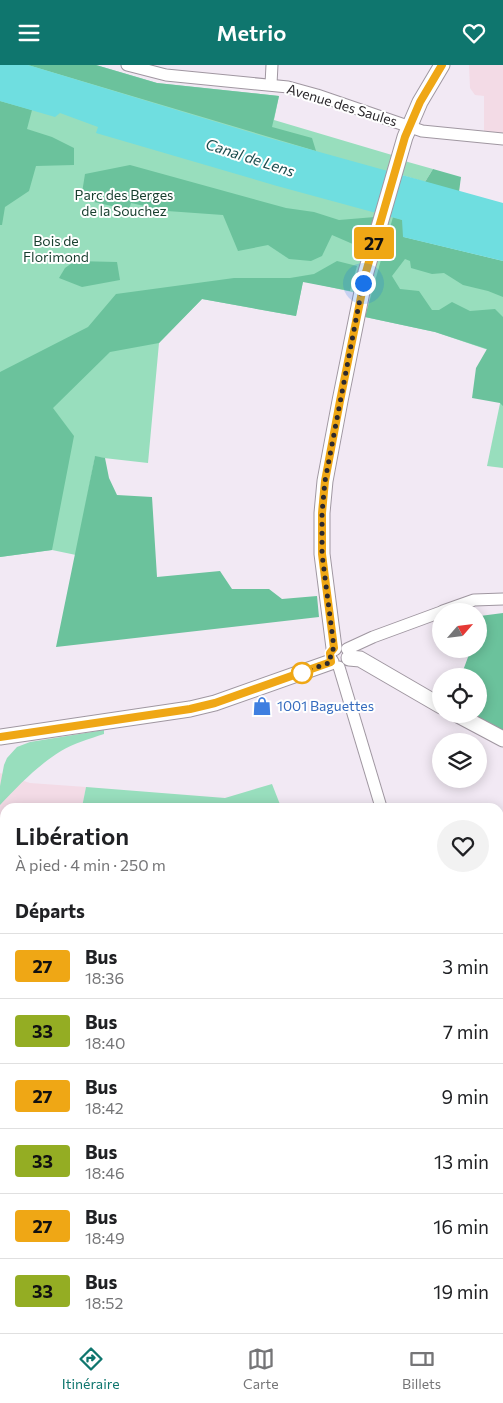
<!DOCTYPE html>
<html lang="fr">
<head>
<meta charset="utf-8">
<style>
  :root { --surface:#fff; --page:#f2f2f2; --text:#202124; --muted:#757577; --line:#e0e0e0; --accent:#0f766e }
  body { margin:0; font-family:Commissioner,sans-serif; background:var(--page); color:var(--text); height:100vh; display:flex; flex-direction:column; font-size:19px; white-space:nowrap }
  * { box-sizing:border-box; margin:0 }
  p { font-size:16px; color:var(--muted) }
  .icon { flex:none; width:28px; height:28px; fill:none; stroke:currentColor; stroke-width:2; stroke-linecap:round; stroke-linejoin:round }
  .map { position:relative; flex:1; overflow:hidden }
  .drawer { position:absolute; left:0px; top:738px; width:504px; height:531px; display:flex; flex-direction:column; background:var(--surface); border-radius:15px 15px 0 0; box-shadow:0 2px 12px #0003 }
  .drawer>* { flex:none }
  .badge { padding:0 10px; border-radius:4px; font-size:18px; line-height:32px }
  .needle { width:32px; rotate:62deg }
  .tools { position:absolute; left:432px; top:538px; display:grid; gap:10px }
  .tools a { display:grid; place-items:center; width:55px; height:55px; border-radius:50%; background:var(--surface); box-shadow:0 2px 12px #0003; font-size:25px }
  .you { position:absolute; width:25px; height:25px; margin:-12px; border:4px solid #fff; border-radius:50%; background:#1a73e8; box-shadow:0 0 0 8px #1a73e833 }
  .map>.badge { position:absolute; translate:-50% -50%; box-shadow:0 0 0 2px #fff }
  h2 { padding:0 15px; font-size:19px; line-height:45px }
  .round { display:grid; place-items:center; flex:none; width:52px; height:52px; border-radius:26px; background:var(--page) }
  .head { display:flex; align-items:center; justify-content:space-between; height:85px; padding:0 15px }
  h1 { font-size:24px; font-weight:600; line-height:38px }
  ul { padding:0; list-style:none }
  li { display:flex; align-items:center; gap:15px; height:65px; padding:0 15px; border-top:1px solid var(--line) }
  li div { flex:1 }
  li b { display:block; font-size:19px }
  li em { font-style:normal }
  li .badge { min-width:55px; font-weight:700; text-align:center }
  header { display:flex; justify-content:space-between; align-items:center; height:65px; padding:0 15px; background:var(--accent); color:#fff; font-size:22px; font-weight:600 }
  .menu { display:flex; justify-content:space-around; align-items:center; height:70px; border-top:1px solid var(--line); background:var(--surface); font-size:14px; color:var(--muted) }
  .menu a { display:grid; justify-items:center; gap:2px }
  .menu .selected { color:var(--accent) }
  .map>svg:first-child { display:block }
  .industrial { fill:#f3dbe6 }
  .green { fill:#98debd }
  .forest { fill:#6bc29c }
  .water { fill:#6fdee0 }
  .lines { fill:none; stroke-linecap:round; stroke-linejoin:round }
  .minor-casing { stroke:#a097a1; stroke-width:13 }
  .secondary-casing { stroke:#a097a1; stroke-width:17 }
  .minor { stroke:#fff; stroke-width:11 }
  .secondary { stroke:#fff; stroke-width:15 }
  .line-casing { stroke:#fff; stroke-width:11 }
  .line { stroke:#efa715; stroke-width:8 }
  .walk { stroke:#2d2a2e; stroke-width:5; stroke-dasharray:0 9 }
  .stop-dot { fill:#fff; stroke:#efa715; stroke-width:2.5 }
  .labels { text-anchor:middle; stroke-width:4; stroke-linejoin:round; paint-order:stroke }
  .street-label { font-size:14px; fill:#2d2a2e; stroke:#fff }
  .park-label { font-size:14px; fill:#183f2f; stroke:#fff }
  .shop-label { font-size:14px; fill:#366cbe; stroke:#fff; text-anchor:start }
  .water-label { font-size:15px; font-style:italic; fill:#1c4e4f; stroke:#fff }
</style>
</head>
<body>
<header><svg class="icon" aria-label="menu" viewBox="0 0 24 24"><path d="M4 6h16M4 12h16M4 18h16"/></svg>Metrio<svg class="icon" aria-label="heart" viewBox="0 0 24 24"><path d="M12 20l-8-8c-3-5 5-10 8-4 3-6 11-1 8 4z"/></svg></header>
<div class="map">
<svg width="503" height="1268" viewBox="0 0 503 1268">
  <rect width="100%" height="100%" fill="#f2e9f4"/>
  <g class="industrial">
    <path d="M469,0H503V68L484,67V31L475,30L470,23Z"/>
    <path d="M0,708L30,718L86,722L82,742H5V796L0,795Z"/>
  </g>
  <g class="green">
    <path d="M0,0H96L157,18L279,31L274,55L392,90L408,97L433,104L425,117L388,106L403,155V172L503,196V290L435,267L365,252L370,231L303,216L296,251L202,234L159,278L148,398L95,392L76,490L52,485L0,492Z"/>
    <path d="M503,324V403L487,401Z"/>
    <path d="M104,665V669C89,674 74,678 61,686C38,700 18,721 0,740V721L4,700L7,693L17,682L30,677Z"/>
    <path d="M272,719L281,742H82L86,722L225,733Z"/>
    <path d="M0,807L5,808V851L0,845Z"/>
    <path d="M5,980V1005L0,1008V982Z"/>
  </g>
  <g class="forest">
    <path d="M28,0H96L157,18L279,31L272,62L312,73L316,86Z"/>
    <path d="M0,36L32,45L27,64L52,72L74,83V100L36,101L29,126L5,142L2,160H0Z"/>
    <path d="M130,100L286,143L314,147L339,155L375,152L368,175L362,183L332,170L322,191L311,196L289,194L268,180L238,186L223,150L167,146L131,138L129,145L81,134L85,109Z"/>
    <path d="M433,104L461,112L459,127L425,117Z"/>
    <path d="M393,152L403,155L404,172L503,196V232L488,226L463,220L444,208L432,209L411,203L410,196L405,194L392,211L400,224L419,226L432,245H439L452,237L470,246L495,244L503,252V341L500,338L472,333L476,303L487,284L435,267L365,252Z"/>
    <path d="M75,196L117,197L120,215L82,222L59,213L65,203Z"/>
    <path d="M337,196L357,201L350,226L303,217L296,251L202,234L159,278L110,287L53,343L74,371L52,485L0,492V307L88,262L116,229L234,213H290L314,209Z"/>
    <path d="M95,391L105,393L109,413L117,430L152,432L157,512L220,506L232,524H269L282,534L317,531L319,552L56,582Z"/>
    <path d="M503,548V666L471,649H479V611H461L471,584H479L480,551Z"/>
    <path d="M0,845L5,851V907L0,906Z"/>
  </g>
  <path class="water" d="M0,0H28L269,73L503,138V196L403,172L402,155L277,121L96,68L98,62L60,48L55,52L0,36Z"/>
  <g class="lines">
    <g class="minor-casing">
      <g id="minor">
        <path d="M127,0L166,10L288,22L317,30L422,66L503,74"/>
        <path d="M271,19L272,0"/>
        <path d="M443,546L474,535L503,534"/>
        <path d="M347,584L373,572L441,547"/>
        <path d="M339,602L381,742"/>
      </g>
    </g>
    <g class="secondary-casing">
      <g id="secondary">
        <path d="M334,583L322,489V448L325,416L340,336L366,207L405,72L420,37L442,0"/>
        <path d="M349,593L360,594L441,641"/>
        <path d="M456,649L503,674"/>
        <path d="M0,672L190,644L215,638L331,597"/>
      </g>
    </g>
    <use href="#minor" class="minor"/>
    <use href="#secondary" class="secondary"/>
  </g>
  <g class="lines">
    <g class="line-casing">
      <path id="line" d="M0,672L190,644L215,638L331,597L330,588L334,583L322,489V448L325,416L340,336L366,207L405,72L420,37L442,0"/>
    </g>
    <use href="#line" class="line"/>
    <path class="walk" d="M302,608L331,597L330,588L334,583L322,489V448L325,416L363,218"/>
  </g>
  <defs>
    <g id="shop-bare" transform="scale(1.5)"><path d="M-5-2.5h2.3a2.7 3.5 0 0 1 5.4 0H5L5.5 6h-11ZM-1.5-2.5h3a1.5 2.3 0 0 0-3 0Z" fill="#3f7fe0" stroke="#fff" stroke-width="2.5" paint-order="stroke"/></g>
  </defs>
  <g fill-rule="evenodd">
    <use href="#shop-bare" x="262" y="641"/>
  </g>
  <circle class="stop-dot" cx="302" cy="608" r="10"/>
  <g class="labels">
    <g class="street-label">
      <text transform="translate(342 40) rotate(17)" y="5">Avenue des Saules</text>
    </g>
    <g class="park-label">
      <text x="124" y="135">Parc des Berges<tspan x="124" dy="16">de la Souchez</tspan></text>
      <text x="56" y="181">Bois de<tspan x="56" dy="16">Florimond</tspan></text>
    </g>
    <g class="shop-label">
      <text x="277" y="646">1001 Baguettes</text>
    </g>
    <g class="water-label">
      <text transform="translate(250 93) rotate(18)" y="5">Canal de Lens</text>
    </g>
  </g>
</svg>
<div class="tools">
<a><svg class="needle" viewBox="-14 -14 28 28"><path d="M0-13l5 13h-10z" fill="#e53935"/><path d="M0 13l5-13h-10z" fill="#757577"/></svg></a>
<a><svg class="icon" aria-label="locate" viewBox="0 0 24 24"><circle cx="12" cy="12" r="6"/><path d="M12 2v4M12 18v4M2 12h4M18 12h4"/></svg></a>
<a><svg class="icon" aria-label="layers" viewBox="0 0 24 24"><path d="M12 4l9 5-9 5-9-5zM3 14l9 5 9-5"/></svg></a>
</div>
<div class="you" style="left:363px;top:218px"></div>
<b class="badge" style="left:374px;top:178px;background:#efa715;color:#111">27</b>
<section class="drawer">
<div class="head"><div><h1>Libération</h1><p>À pied · 4 min · 250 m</p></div><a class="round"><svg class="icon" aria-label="heart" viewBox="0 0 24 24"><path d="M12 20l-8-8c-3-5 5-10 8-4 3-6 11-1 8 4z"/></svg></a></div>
<h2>Départs</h2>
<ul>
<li><span class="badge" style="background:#efa715;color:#111">27</span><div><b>Bus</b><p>18:36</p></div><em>3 min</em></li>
<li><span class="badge" style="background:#94ad23;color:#111">33</span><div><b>Bus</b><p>18:40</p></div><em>7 min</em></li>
<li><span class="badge" style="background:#efa715;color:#111">27</span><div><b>Bus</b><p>18:42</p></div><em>9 min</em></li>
<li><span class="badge" style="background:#94ad23;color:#111">33</span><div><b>Bus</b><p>18:46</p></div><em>13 min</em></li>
<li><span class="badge" style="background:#efa715;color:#111">27</span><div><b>Bus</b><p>18:49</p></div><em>16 min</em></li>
<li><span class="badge" style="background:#94ad23;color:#111">33</span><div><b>Bus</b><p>18:52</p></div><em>19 min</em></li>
</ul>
</section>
</div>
<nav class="menu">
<a class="selected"><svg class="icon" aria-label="directions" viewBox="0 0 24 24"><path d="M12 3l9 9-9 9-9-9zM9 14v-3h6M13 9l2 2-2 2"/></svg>Itinéraire</a>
<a><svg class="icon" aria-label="map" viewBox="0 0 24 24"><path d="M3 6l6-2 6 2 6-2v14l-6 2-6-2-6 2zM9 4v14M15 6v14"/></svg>Carte</a>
<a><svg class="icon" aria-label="tickets" viewBox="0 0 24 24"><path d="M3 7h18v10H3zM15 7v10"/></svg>Billets</a>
</nav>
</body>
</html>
